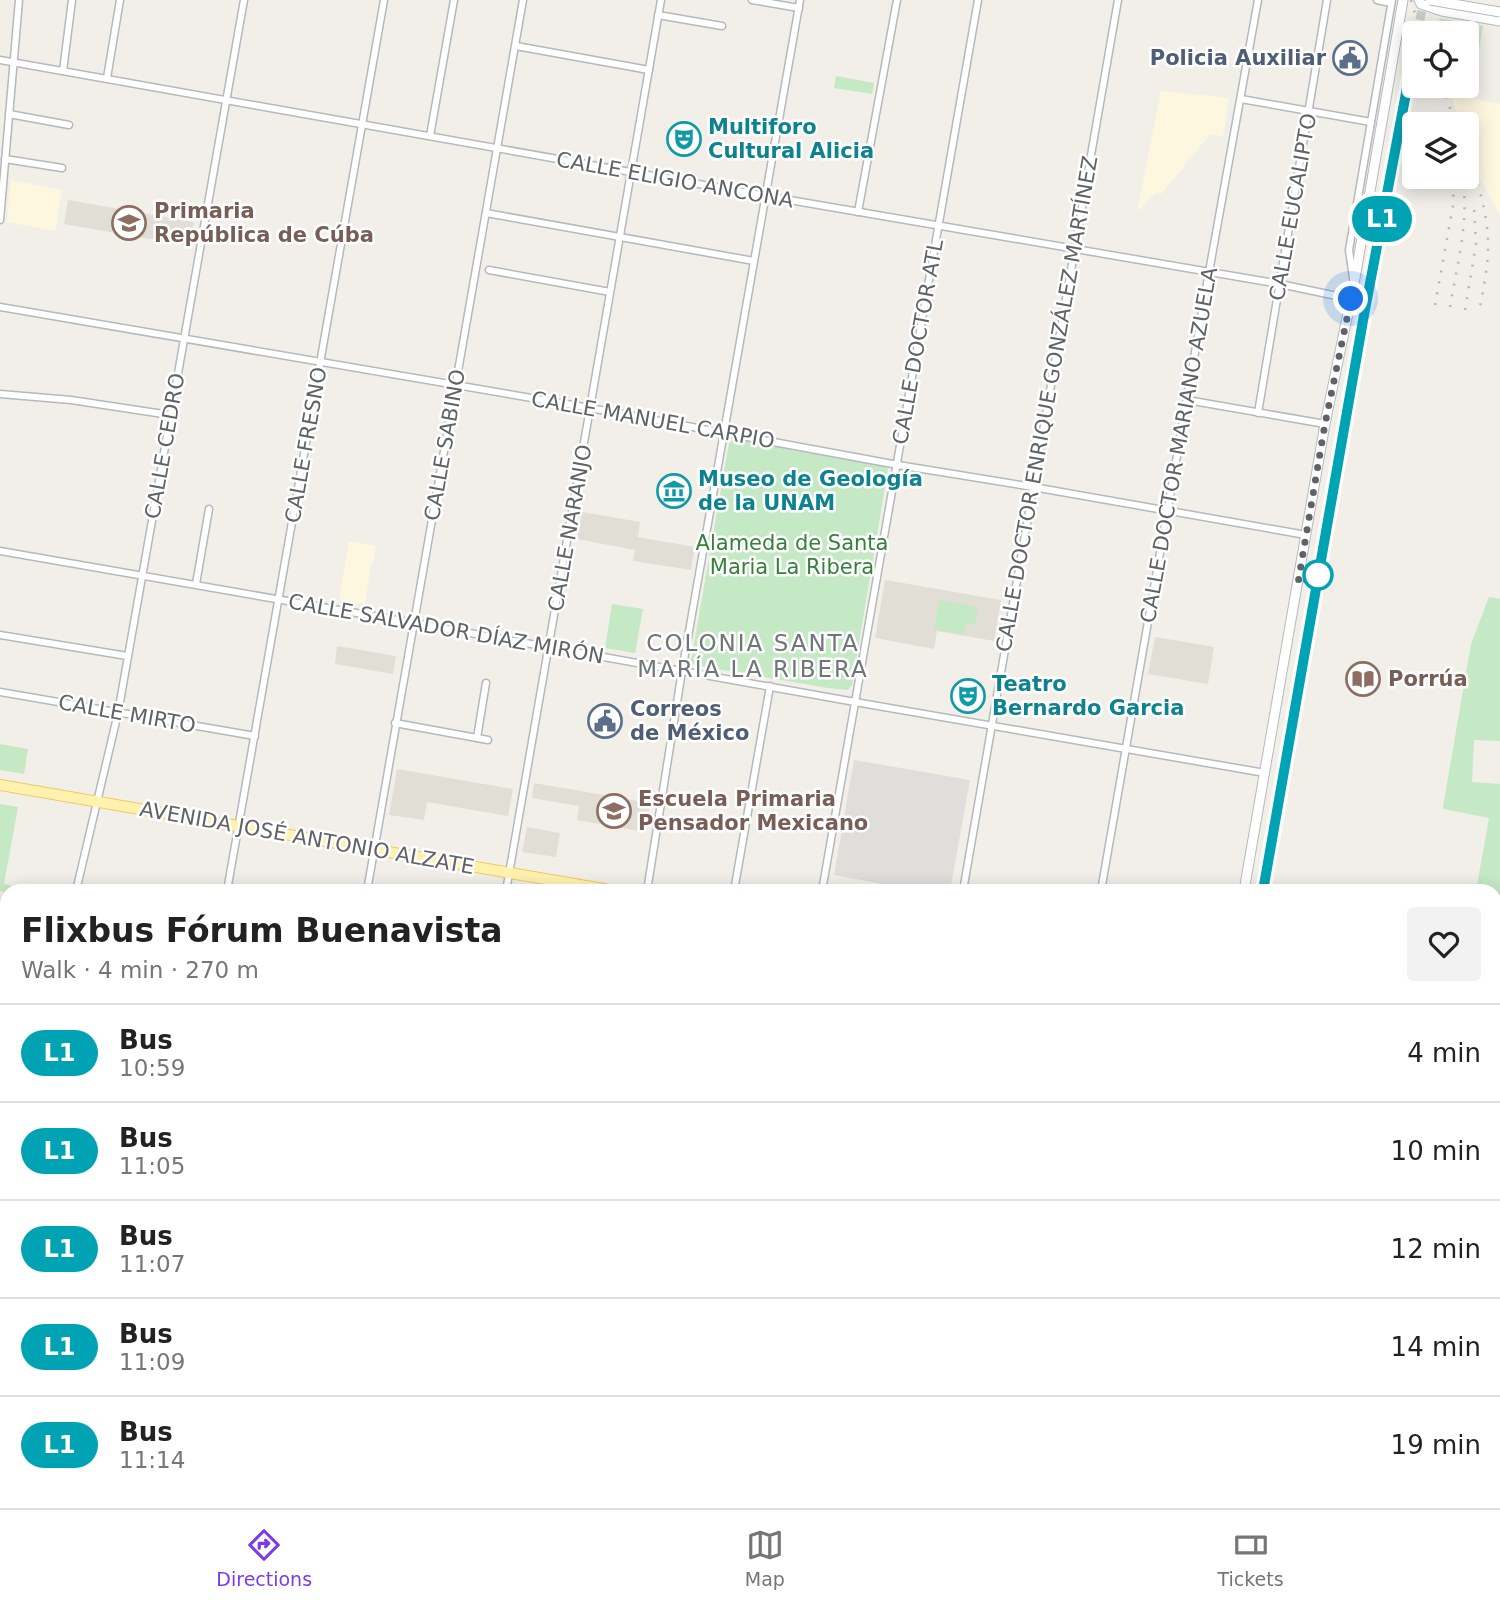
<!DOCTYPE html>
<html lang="en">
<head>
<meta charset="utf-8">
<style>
  :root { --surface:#fff; --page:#f2f2f2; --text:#222; --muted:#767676; --line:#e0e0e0; --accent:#7c3aed }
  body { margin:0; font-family:"DejaVu Sans",sans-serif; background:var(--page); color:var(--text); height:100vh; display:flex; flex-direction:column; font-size:26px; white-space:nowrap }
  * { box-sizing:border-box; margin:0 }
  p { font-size:23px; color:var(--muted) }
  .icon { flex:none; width:38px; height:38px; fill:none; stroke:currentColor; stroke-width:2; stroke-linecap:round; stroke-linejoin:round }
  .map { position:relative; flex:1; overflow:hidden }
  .drawer { position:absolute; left:0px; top:884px; width:1502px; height:625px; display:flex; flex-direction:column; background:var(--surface); border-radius:21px 21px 0 0; box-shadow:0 4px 18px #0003 }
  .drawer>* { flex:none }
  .badge { padding:0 14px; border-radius:23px; font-size:24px; line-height:46px }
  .fabs { position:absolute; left:1402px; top:21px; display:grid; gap:14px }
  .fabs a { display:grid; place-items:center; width:77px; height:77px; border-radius:7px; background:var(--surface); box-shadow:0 4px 18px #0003; font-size:35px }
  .you { position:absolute; width:35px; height:35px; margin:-18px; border:5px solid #fff; border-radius:50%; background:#1a73e8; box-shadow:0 0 0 10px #1a73e833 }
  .map>.badge { position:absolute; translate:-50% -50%; box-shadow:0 0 0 4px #fff }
  .round { display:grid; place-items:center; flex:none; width:74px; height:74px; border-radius:7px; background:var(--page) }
  .headline { display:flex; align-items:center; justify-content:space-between; height:119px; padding:0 21px }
  h1 { font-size:33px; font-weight:700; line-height:52px }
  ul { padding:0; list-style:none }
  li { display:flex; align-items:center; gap:21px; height:98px; padding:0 21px; border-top:2px solid var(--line) }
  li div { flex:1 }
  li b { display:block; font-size:26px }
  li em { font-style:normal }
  li .badge { min-width:77px; font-weight:700; text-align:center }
  .menu { display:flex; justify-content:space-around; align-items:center; height:98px; border-top:2px solid var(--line); background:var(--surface); font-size:19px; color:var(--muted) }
  .menu a { display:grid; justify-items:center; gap:4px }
  .menu .current { color:var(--accent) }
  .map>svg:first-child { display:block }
  .commercial { fill:#fef7e0 }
  .industrial { fill:#e0deda }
  .education { fill:#e1ded6 }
  .green { fill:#c5e8c5 }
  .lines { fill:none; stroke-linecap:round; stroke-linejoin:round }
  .secondary-tunnel { stroke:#ccccc8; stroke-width:9; stroke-dasharray:9 4.5; stroke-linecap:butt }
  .street-casing { stroke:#b5b8bc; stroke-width:9 }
  .secondary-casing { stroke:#b6babf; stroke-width:11 }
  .primary-casing { stroke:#f2c960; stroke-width:12 }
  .street { stroke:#fff; stroke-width:6 }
  .secondary { stroke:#fff; stroke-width:9 }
  .primary { stroke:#fff2af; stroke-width:10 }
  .rail { stroke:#b6b7b8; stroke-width:2.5; stroke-dasharray:2 9; stroke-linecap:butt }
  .secondary-bridge-casing { stroke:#b6babf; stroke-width:11; stroke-linecap:butt }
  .secondary-bridge { stroke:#fff; stroke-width:9 }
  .line-casing { stroke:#fff; stroke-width:16 }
  .line { stroke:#00a3b4; stroke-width:10 }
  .walk { stroke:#5f6368; stroke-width:7; stroke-dasharray:0 12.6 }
  .stop-dot { fill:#fff; stroke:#00a3b4; stroke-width:3.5 }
  .labels { text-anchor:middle; stroke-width:5; stroke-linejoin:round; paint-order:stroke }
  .service-label { font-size:21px; font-weight:bold; fill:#4e5e75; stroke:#fff; text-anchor:end }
  .culture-label { font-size:21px; font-weight:bold; fill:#0d838f; stroke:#fff; text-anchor:start }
  .street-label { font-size:21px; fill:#5f6368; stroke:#fff }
  .education-label { font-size:21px; font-weight:bold; fill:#785e54; stroke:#fff; text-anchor:start }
  .park-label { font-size:21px; fill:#348238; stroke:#fff }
  .neighbourhood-label { font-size:23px; letter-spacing:2px; fill:#70757a; stroke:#fff }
</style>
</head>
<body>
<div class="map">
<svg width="1500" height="1508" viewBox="0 0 1500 1508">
  <rect width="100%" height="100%" fill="#f1efe8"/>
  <g class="commercial">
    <path d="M1161,91L1229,98L1223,136L1210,135L1183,166L1184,167L1161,194L1157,192L1137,212Z"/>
    <path d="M1451,94L1500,104V215L1475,169L1467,144L1466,124H1460Z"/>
    <path d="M11,180L62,190L55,231L7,222Z"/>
    <path d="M349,541L376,546L373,563H371L365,604L339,599Z"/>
    <path d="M1498,1082L1500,1083V1294L1494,1293V1085Z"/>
    <path d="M0,1489L7,1491V1502H31L30,1508H0Z"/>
    <path d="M1094,1502H1194L1232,1508H1092Z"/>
  </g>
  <path class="industrial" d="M854,760L970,780L950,891H920L834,875Z"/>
  <g class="education">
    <path d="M68,200L194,222L190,246L64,224Z"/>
    <path d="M582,512L640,522L638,537L695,547L691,570L633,561L635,550L577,539Z"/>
    <path d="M885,580L1001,600L994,641L937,631L934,649L875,638Z"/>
    <path d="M1155,637L1214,647L1208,684L1148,674Z"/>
    <path d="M337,646L396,656L393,674L335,664Z"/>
    <path d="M397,769L513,789L508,816L427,802L424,820L389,815Z"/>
    <path d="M534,783L650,803L645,832L577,820L579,806L532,798Z"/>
    <path d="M527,827L560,833L556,857L522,852Z"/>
    <path d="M208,1502H274L272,1507L274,1508H223Z"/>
    <path d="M384,1502H481L479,1508H382Z"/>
  </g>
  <g class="green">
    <path d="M1439,18L1483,26L1475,73L1467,71L1466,33H1443Z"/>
    <path d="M836,76L874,83L872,94L834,88Z"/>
    <path d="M734,439L885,466L888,469L852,685L848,690L828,688L694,665L691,661L729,443Z"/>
    <path d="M1489,597L1500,599V741L1474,740L1472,782L1500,784V915H1495L1494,891H1476L1489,818L1444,809L1443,807L1471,644Z"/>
    <path d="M939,600L978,607L975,624L966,623L964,634L934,629Z"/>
    <path d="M612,604L643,609L635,653L605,648Z"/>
    <path d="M0,744L28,749L24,774L0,770Z"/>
    <path d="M0,804L18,807L4,884L15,887L14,891H7V893L0,891Z"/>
    <path d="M1495,939H1500V1014L1495,1012Z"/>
    <path d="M1495,1315L1500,1316V1432L1495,1459Z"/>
    <path d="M1355,1502H1386L1420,1508H1355Z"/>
  </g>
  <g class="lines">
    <g class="secondary-tunnel">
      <path d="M1417,33L1424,0"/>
      <path d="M1408,80L1414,51"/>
    </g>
    <g class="street-casing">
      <g id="street">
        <path d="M752,0L799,8"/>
        <path d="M1377,0L1391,3"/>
        <path d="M658,15L722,26"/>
        <path d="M516,46L649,70"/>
        <path d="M0,60L766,196L1280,284L1351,299"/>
        <path d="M63,71L72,0"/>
        <path d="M107,78L120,0"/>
        <path d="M1241,99L1371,122"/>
        <path d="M9,114L69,125"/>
        <path d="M430,136L454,0"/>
        <path d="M5,159L62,168"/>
        <path d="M858,212L897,0"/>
        <path d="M486,213L754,261"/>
        <path d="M0,220L19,0"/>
        <path d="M489,270L610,292"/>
        <path d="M1353,278L1349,250L1392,0"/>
        <path d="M0,307L590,408L898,465L1033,487L1306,535"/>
        <path d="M0,394L71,400L170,415"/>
        <path d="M1187,400L1325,424"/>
        <path d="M1258,413L1327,0"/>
        <path d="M0,551L414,623L855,702L1265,773"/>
        <path d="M196,584L209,509"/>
        <path d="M0,635L127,656"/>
        <path d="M0,692L255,736"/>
        <path d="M395,723L488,740"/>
        <path d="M477,738L486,683"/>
        <path d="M76,891L118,713L244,0"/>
        <path d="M227,891L384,0"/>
        <path d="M367,891L523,0"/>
        <path d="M506,891L661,0"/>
        <path d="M647,891L682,671L800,0"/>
        <path d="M734,891L770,686"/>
        <path d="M822,891L978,0"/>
        <path d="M963,891L1118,0"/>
        <path d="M1101,891L1209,272L1258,0"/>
        <path d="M0,999L7,1001"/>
        <path d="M0,1102L7,1104"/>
        <path d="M0,1221L7,1191"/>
        <path d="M1494,1304L1500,1305"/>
        <path d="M5,1383H7"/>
        <path d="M1261,1502L1300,1508"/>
        <path d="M1405,1502L1441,1508"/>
        <path d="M75,1508L77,1502"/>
        <path d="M374,1508L376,1502"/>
        <path d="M495,1508L497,1502"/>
        <path d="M622,1508L624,1502"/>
        <path d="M714,1508L715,1502"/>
        <path d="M854,1508L856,1502"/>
        <path d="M993,1508L994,1502"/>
      </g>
    </g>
    <g class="secondary-casing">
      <g id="secondary">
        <path d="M1419,0L1421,4L1442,11L1500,21"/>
        <path d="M1244,891L1325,424L1354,284L1403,0"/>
        <path d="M1263,891L1364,315L1408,80"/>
        <path d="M0,1458L7,1459"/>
        <path d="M0,1473L7,1475"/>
        <path d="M116,1502L136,1508"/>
        <path d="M163,1502L180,1508"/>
        <path d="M1054,1508L1056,1502"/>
        <path d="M1074,1508L1075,1502"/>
        <path d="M1320,1508V1502"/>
        <path d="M1343,1508V1502"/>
      </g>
    </g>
    <g class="primary-casing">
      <g id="primary">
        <path d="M0,785L615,891"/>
        <path d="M1494,1047L1500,1048"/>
      </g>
    </g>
    <use href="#street" class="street"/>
    <use href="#secondary" class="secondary"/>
    <use href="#primary" class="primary"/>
    <g class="rail">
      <path d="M1411,0L1421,33"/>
      <path d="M1443,86L1455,124"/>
      <path d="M1466,153C1479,184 1489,217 1488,251C1487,272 1483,292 1479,312"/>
      <path d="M1435,305L1453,206L1454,177"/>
      <path d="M1450,307C1457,265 1470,219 1462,177"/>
      <path d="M1465,310L1476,244L1474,206"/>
    </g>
    <g class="secondary-bridge-casing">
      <path id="secondary-bridge" d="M1430,0L1500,12"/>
    </g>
    <use href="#secondary-bridge" class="secondary-bridge"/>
  </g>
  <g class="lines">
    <g class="line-casing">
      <path id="line" d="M1263,891L1364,315L1414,51"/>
    </g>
    <use href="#line" class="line"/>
    <path class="walk" d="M1318,575L1298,583L1325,424L1351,299"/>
  </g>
  <defs>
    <g id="civic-ring" transform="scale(1.75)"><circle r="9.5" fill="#fff" stroke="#5c6f8a" stroke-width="1.5"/><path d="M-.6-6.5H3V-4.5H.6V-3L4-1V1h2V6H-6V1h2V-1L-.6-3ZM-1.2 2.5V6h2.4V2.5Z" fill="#5c6f8a"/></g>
    <g id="theatre-ring" transform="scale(1.75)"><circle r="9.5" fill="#fff" stroke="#0f9aa8" stroke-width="1.5"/><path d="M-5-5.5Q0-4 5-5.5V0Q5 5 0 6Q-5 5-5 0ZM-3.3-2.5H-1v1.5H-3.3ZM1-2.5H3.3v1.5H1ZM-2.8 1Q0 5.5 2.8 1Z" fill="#0f9aa8"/></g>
    <g id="school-ring" transform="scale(1.75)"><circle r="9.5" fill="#fff" stroke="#8d6e63" stroke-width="1.5"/><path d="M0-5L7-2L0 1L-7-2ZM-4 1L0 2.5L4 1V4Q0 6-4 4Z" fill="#8d6e63"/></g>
    <g id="museum-ring" transform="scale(1.75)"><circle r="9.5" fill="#fff" stroke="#0f9aa8" stroke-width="1.5"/><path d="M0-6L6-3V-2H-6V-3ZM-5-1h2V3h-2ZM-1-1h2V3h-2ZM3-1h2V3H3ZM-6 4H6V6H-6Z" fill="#0f9aa8"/></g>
    <g id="library-ring" transform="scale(1.75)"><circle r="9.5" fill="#fff" stroke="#8d6e63" stroke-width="1.5"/><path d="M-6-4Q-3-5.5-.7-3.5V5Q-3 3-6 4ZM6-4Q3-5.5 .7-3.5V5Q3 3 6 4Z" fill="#8d6e63"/></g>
  </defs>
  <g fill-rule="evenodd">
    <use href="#civic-ring" x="1350" y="58"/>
    <use href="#theatre-ring" x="684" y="139"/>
    <use href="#school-ring" x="129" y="223"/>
    <use href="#museum-ring" x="674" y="491"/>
    <use href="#library-ring" x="1363" y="679"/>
    <use href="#theatre-ring" x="968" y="696"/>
    <use href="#civic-ring" x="605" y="721"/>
    <use href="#school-ring" x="614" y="811"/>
  </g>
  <circle class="stop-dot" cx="1318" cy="575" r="14"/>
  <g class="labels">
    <g class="service-label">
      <text x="1326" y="65">Policia Auxiliar</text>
      <text x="630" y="716" text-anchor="start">Correos<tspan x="630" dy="24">de México</tspan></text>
    </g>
    <g class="culture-label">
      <text x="708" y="134">Multiforo<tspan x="708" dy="24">Cultural Alicia</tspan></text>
      <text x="698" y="486">Museo de Geología<tspan x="698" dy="24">de la UNAM</tspan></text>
      <text x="992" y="691">Teatro<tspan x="992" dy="24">Bernardo Garcia</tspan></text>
    </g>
    <g class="street-label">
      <text transform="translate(675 180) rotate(10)" y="7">CALLE ELIGIO ANCONA</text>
      <text transform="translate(1293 207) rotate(-80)" y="7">CALLE EUCALIPTO</text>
      <text transform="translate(918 342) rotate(-80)" y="7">CALLE DOCTOR ATL</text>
      <text transform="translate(1047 404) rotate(-80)" y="7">CALLE DOCTOR ENRIQUE GONZÁLEZ MARTÍNEZ</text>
      <text transform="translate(653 420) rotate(10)" y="7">CALLE MANUEL CARPIO</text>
      <text transform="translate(306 445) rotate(-80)" y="7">CALLE FRESNO</text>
      <text transform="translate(445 445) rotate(-80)" y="7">CALLE SABINO</text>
      <text transform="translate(1179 445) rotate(-80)" y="7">CALLE DOCTOR MARIANO AZUELA</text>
      <text transform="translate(165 446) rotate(-80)" y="7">CALLE CEDRO</text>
      <text transform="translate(570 528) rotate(-80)" y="7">CALLE NARANJO</text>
      <text transform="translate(446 629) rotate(10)" y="7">CALLE SALVADOR DÍAZ MIRÓN</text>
      <text transform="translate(127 714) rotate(10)" y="7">CALLE MIRTO</text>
      <text transform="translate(307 838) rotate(10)" y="7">AVENIDA JOSÉ ANTONIO ALZATE</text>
    </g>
    <g class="education-label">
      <text x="154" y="218">Primaria<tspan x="154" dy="24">República de Cúba</tspan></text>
      <text x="1388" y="686">Porrúa</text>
      <text x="638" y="806">Escuela Primaria<tspan x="638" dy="24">Pensador Mexicano</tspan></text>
    </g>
    <g class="park-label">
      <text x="792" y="550">Alameda de Santa<tspan x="792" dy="24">Maria La Ribera</tspan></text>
    </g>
    <g class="neighbourhood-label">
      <text x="753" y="651">COLONIA SANTA<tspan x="753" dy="26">MARÍA LA RIBERA</tspan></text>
    </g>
  </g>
</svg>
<div class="fabs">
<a><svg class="icon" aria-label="locate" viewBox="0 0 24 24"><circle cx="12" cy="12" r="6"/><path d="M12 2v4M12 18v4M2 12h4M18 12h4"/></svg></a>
<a><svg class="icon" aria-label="layers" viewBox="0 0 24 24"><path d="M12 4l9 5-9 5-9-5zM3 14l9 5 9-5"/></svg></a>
</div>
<div class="you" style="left:1351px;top:299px"></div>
<b class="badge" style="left:1382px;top:219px;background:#00a3b4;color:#fff">L1</b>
<section class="drawer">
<div class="headline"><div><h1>Flixbus Fórum Buenavista</h1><p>Walk · 4 min · 270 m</p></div><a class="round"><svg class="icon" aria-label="heart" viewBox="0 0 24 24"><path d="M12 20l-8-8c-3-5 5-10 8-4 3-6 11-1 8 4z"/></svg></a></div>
<ul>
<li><span class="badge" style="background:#00a3b4;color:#fff">L1</span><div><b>Bus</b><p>10:59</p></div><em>4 min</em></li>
<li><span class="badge" style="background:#00a3b4;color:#fff">L1</span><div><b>Bus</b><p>11:05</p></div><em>10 min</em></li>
<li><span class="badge" style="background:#00a3b4;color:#fff">L1</span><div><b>Bus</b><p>11:07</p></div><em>12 min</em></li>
<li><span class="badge" style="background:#00a3b4;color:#fff">L1</span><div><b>Bus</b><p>11:09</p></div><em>14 min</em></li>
<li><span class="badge" style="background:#00a3b4;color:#fff">L1</span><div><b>Bus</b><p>11:14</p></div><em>19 min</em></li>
</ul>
</section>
</div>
<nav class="menu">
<a class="current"><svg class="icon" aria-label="directions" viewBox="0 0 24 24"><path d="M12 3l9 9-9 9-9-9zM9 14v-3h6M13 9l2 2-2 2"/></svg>Directions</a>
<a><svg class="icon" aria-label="map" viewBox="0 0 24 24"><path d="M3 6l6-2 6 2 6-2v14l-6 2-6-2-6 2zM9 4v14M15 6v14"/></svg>Map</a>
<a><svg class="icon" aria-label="tickets" viewBox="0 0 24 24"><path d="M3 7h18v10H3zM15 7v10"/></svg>Tickets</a>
</nav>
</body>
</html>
